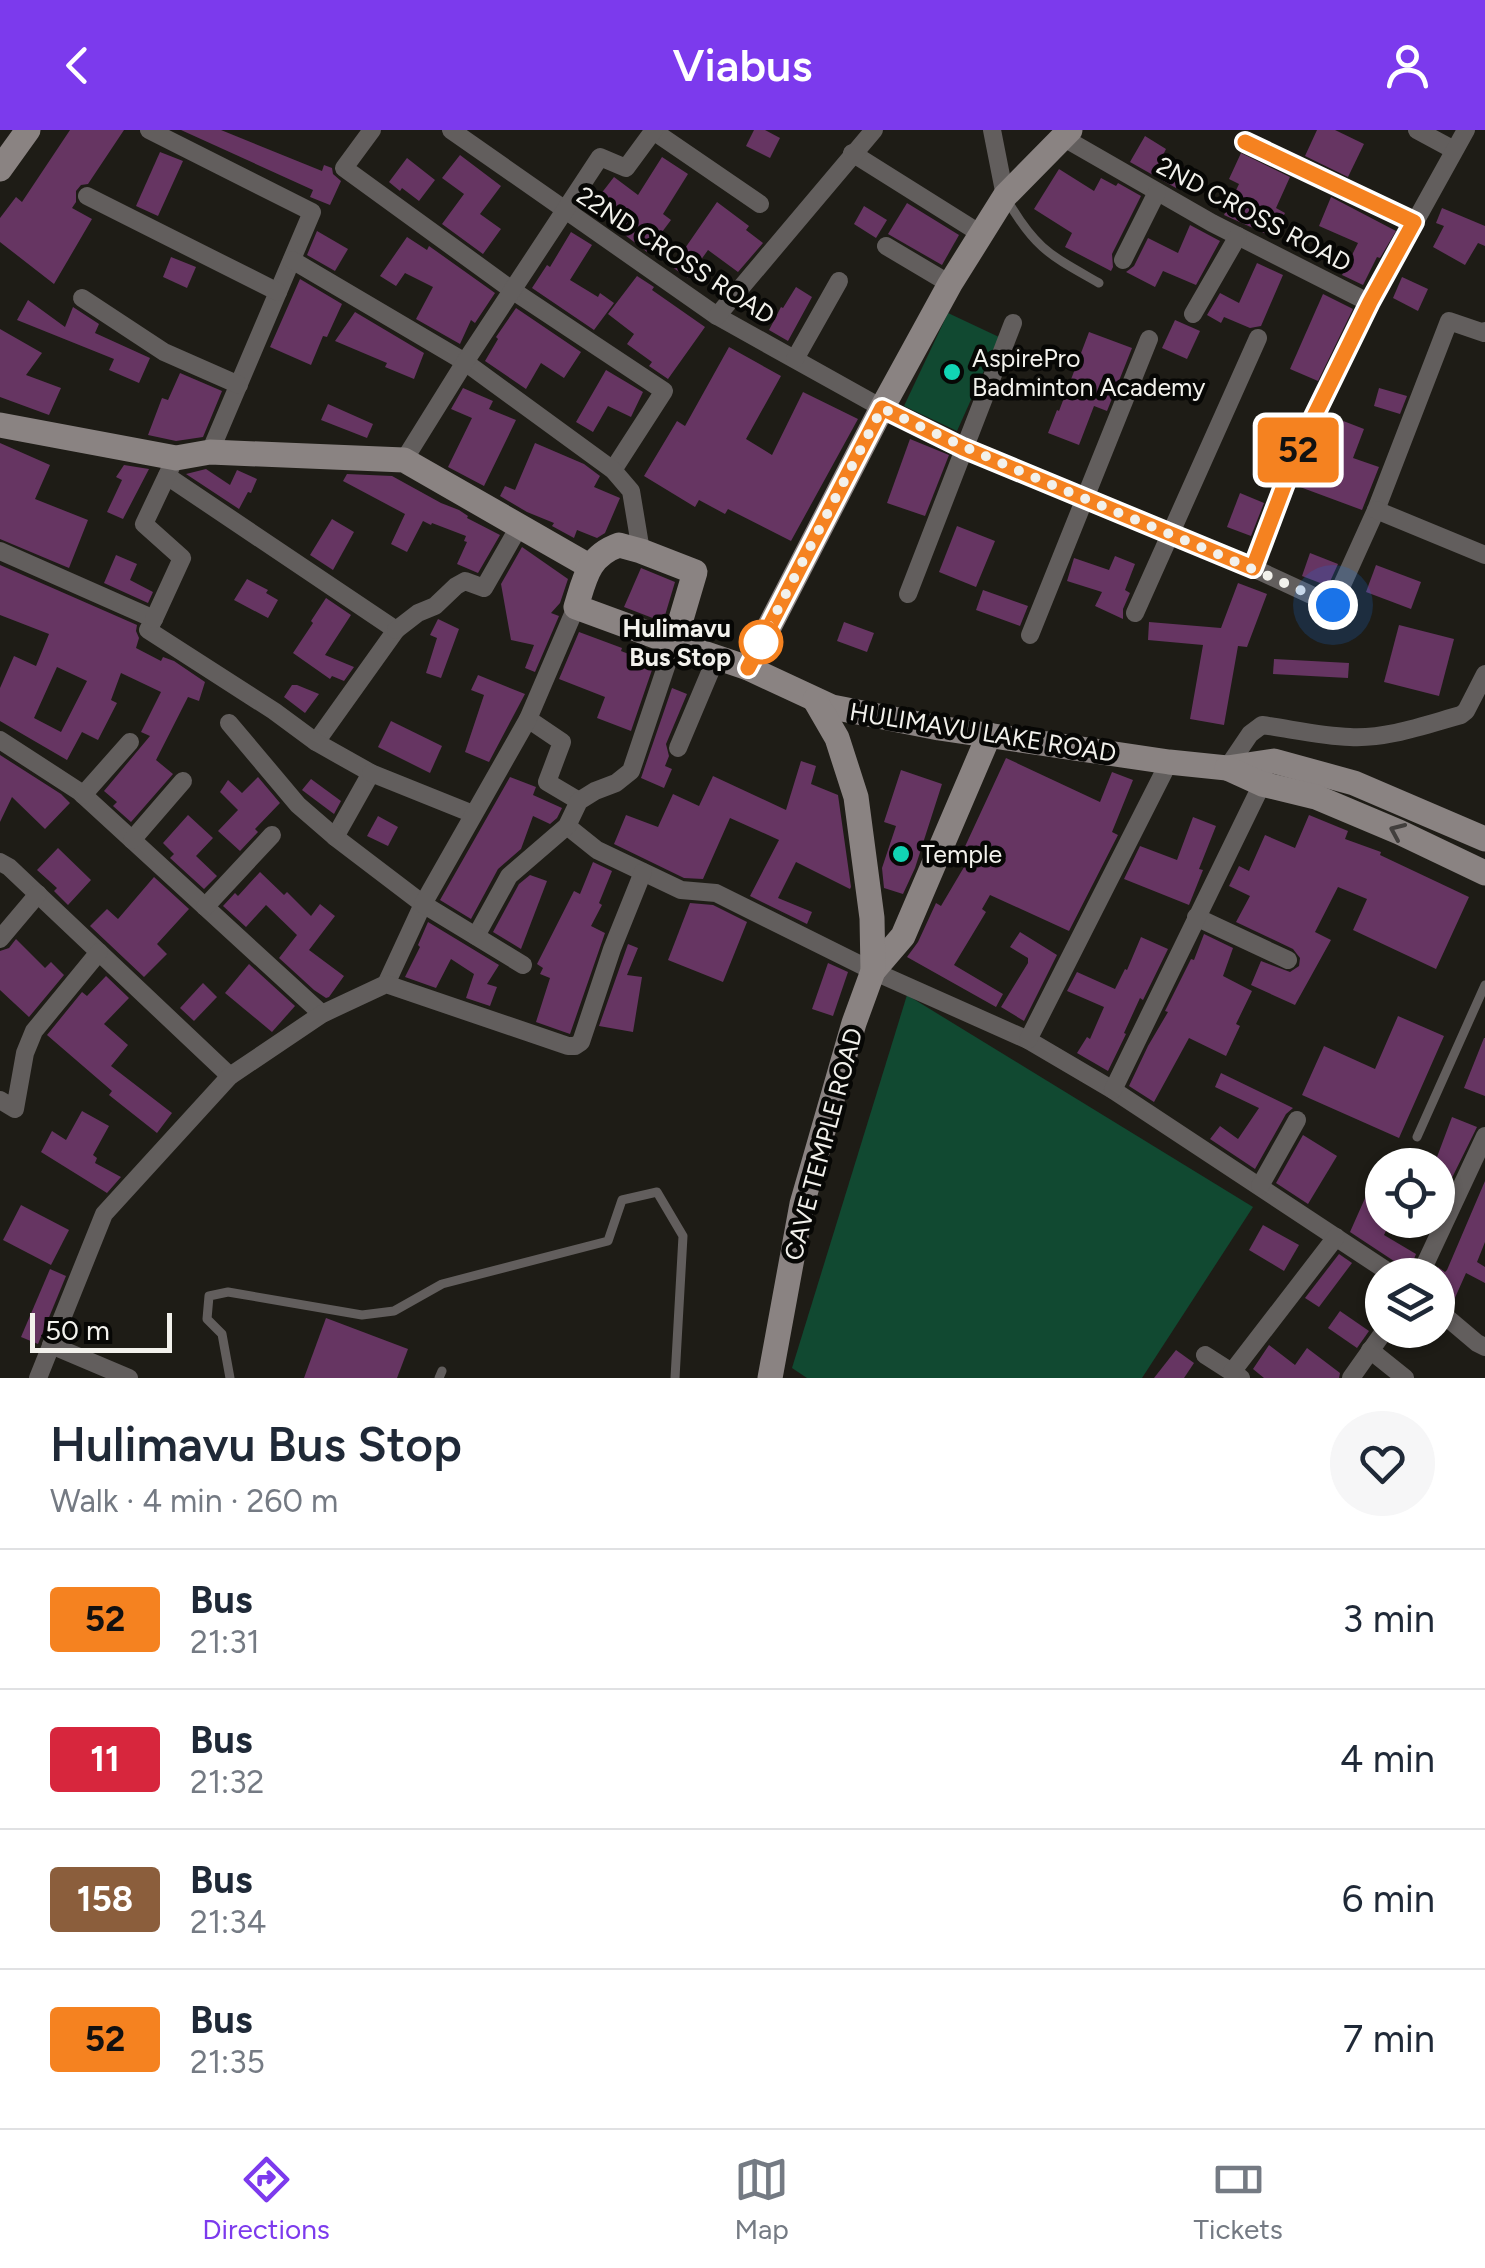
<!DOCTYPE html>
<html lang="en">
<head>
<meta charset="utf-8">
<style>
  :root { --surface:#fff; --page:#f6f6f7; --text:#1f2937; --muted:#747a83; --line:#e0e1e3; --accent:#7c3aed }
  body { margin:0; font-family:Figtree,sans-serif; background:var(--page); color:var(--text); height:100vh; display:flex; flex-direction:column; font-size:38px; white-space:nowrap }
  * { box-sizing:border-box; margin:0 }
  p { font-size:32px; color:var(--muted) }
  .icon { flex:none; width:55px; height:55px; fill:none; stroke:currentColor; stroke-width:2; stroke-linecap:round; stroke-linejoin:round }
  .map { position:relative; height:1248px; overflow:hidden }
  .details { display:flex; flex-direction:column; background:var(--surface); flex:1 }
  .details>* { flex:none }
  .badge { padding:0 20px; border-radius:8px; font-size:35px; line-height:65px }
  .buttons { position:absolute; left:1365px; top:1018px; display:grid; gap:20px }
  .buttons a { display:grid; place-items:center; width:90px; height:90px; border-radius:50%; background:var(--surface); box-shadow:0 2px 8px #0004; font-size:50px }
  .scale { position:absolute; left:30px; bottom:25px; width:142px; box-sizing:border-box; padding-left:10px; border:5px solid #f2f1ec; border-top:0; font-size:28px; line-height:35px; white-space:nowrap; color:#f2f1ec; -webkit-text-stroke:8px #070705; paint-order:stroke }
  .you { position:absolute; width:50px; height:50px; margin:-25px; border:8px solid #fff; border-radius:50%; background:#1a73e8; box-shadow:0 0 0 15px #1a73e833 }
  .map>.badge { position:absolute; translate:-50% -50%; box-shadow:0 0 0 5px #fff }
  .round { display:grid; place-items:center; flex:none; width:105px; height:105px; border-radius:52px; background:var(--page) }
  .head { display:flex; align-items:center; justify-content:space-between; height:170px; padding:0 50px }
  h1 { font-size:48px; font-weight:600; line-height:75px }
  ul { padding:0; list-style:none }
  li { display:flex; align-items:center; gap:30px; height:140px; padding:0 50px; border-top:2px solid var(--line) }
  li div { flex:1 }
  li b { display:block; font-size:38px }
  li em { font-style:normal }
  li .badge { min-width:110px; font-weight:700; text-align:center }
  header { display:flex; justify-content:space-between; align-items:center; height:130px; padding:0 50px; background:var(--accent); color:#fff; font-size:45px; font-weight:600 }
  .menu { display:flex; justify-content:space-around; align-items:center; height:140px; border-top:2px solid var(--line); background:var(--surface); font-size:28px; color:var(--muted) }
  .menu a { display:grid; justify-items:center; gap:5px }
  .menu .active { color:var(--accent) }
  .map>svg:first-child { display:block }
  .green { fill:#114931 }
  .building { fill:#663562; fill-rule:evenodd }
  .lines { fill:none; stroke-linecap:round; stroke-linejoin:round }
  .lane { stroke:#625e5d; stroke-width:9 }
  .street { stroke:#625e5d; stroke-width:18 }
  .secondary { stroke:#8a8382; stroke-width:25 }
  .oneway { stroke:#423f3d }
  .line-casing { stroke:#fff; stroke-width:22 }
  .line { stroke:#f58220; stroke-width:15 }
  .walk { stroke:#f2f1ec; stroke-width:10; stroke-dasharray:0 18 }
  .poi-dot { fill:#11d5b4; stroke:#070705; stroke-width:4 }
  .stop-dot { fill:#fff; stroke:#f58220; stroke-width:5 }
  .labels { text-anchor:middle; stroke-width:9; stroke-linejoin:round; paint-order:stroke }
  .street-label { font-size:25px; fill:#f2f1ec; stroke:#070705 }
  .poi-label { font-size:25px; fill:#f2f1ec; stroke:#070705; text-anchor:start }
  .stop-label { font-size:25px; font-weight:bold; fill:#f2f1ec; stroke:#070705; text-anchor:end }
</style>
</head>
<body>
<header><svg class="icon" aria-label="back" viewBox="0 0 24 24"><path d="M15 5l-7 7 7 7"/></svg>Viabus<svg class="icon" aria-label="person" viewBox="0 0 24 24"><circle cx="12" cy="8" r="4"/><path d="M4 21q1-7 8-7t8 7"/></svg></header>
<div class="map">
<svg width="1485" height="1248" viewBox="0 0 1485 1248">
  <rect width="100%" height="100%" fill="#1e1c16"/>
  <g class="green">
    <path d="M948,183L999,207L957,301L904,276Z"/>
    <path d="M907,865L1253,1077L1142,1248H807L792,1238Z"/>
  </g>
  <g class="building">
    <path d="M70,0H124L88,54L81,55L76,61V72L72,78L92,89L54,154L0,112V88L16,67L22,72Z"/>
    <path d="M181,0H221L322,41L324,35L332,38L333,44L341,51L330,75L310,67L313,60Z"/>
    <path d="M754,0H765L780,8L770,28L746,16Z"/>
    <path d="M1317,0H1335L1364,14L1348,47L1305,26Z"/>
    <path d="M1145,6L1166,19L1163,25L1186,38L1176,58L1130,32Z"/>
    <path d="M160,22L183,31L158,86L136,76Z"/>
    <path d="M1241,23L1290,47L1276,78L1285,83L1273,107L1224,85L1239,54L1229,49Z"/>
    <path d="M460,25L501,56L480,84L501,99L483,124L442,94L464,64L442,48Z"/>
    <path d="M662,27L688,44L663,84L671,90L647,122L590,78L614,47L638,65Z"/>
    <path d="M407,28L435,50L419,71L402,58L400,61L389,52Z"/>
    <path d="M1059,39L1094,61L1101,48L1116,56L1118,53L1141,66L1112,124L1113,137L1111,141L1065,117L1072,103L1034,79Z"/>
    <path d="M1331,67L1396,101L1380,128L1377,127L1363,155L1342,145L1358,113L1319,96Z"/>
    <path d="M717,72L749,96L746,100L763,113L738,142L708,120L688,148L672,137Z"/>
    <path d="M907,73L959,105L942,135L888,104Z"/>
    <path d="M864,76L887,90L876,108L854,94Z"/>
    <path d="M1442,78L1485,96V116L1478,113L1465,135L1433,117L1444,96L1436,93Z"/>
    <path d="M1190,95L1220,111L1196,155L1163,141L1155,157L1126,142L1134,136L1148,108L1178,123Z"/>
    <path d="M317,101L348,119L335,141L307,125Z"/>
    <path d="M571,102L592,115L570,150L598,167L600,163L614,173L594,200L532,158L547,135L550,137Z"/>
    <path d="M407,107L427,120L429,116L495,163L475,193L471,190L460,214L416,189L433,157L405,143L396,156L380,146Z"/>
    <path d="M171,127L196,137L187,158L163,147Z"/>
    <path d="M1257,133L1283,145L1261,196L1250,198L1224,187L1221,193L1207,185L1220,163L1239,173Z"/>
    <path d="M637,146L654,157L652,160L705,197L668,249L649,236L652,232L627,214L634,204L608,184Z"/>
    <path d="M1402,147L1428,159L1418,181L1393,168Z"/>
    <path d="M300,149L342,174L327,207L323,206L311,235L270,217Z"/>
    <path d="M796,157L812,167L788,211L769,200L781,177L783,178Z"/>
    <path d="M1323,164L1353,179L1318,251L1290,239Z"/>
    <path d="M28,170L65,197L73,177L99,194L95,203L150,228L139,253L109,240L114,229L17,190Z"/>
    <path d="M516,178L581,222L564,248L541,233L526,259L485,231L498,209L496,207Z"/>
    <path d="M355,182L424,223L414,249L385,237L387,233L335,211Z"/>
    <path d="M1175,190L1200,201L1187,229L1162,218Z"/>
    <path d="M0,199L42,223L26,245L61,258L49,285L0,267Z"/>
    <path d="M1089,202L1132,218L1107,281L1094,276L1079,315L1048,303L1057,280L1059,281Z"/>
    <path d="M729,217L781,246L746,309L772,325L803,262L858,289L791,411L728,379L725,384L699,370L695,377L644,346L677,291L685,296Z"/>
    <path d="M606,240L643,262L631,287L608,276L593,302L576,292Z"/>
    <path d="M180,243L222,261L203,307L176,311L148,305L162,268L168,270Z"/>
    <path d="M463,258L493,271L489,279L516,290L484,356L448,337L472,288L451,279Z"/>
    <path d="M1379,258L1407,266L1400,284L1374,276Z"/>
    <path d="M328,274L373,294L367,308L321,290Z"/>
    <path d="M1333,287L1364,299L1353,328L1379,337L1362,380L1300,357L1307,340L1310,341Z"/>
    <path d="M910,309L949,325L925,386L887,373Z"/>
    <path d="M0,313L50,335L35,369L88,390L69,438L0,409Z"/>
    <path d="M535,313L584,334L600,346L594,357L620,368L605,403L597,408L577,400L574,408L552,396L554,393L527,382L500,366L505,356L515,360Z"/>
    <path d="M124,335L149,339L123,389L107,382L122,350L116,347Z"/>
    <path d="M206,339L230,355L237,340L257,349L251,363L248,362L239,379L186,344Z"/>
    <path d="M347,344L392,346L441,373L459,380L468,386L467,388L500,405L478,443L457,434L467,412L464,411L466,406L432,393L431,395L423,391L407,422L391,414L405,384L343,351Z"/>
    <path d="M1240,363L1264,373L1251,406L1227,397Z"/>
    <path d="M332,389L354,402L333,440L310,425Z"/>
    <path d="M957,396L995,411L976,457L939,442Z"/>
    <path d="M522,417L568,449L560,473L551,483L559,486L535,542L525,538L534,515L511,510L501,454Z"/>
    <path d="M1310,423L1338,434L1328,456L1302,446Z"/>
    <path d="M116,425L137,434L130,450L153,462L148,473L104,453Z"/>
    <path d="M1115,426L1135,434L1125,460L1130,463L1123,479V489L1095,476L1102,462L1067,451L1074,428L1109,440Z"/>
    <path d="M0,435L137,495L136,501L139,508L136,518L161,531L163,527L174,531L205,552L199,571L188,567L156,630L173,644L131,692L113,676L117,672L104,661L150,606L141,602L161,562L121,543L111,570L117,573L98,610L82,602L67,630L0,591V558L14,526L36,536L49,504L0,485ZM57,537L87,551L61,602L34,588Z"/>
    <path d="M1376,435L1421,452L1411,479L1366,462Z"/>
    <path d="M641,438L675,452L663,492L624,477Z"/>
    <path d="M247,449L268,460L266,463L278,470L268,488L234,470Z"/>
    <path d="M1238,453L1267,464L1247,517L1238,516L1224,595L1190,589L1203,515L1148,510L1149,492L1221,498Z"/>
    <path d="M983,460L1028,476L1020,496L976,480Z"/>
    <path d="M326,468L351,485L325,525L354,537L344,551L332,546L330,549L293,523L313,493L311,491Z"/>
    <path d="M438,489L459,499L441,548L426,543L437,508L430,505Z"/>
    <path d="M844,492L874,503L867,522L837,511Z"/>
    <path d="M1399,495L1454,509L1439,566L1384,552Z"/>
    <path d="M579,502L622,518L621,521L654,534L631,601L597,588L605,567L559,549Z"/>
    <path d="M1274,529L1349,533L1348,548L1273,544Z"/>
    <path d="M478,545L525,564L489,632L465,622L484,565L471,560Z"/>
    <path d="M292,555H297L319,564L305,583L284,567Z"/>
    <path d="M672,558L687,564L666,614L669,626L665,636L672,639L664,658L641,648Z"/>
    <path d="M391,591L442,616L430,643L378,617Z"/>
    <path d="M0,625L61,664L70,673L45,699L12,667L0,692Z"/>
    <path d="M1006,628L1100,672L1112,642L1133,650L1112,702L1118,705L1069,801L990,765L982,779L986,782L954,835L1003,864L996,877L907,827L918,812L936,773L941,776L970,727L962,723Z"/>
    <path d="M801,631L816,636L811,654L838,665L851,757L850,759L796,732L778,768L812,782L807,794L750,766L779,710L730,688L703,749L684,748L614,714L626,685L658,697L673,664L699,676L713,646L786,680Z"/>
    <path d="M901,640L942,654L915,738L903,764L884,758L882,738L896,696L884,692Z"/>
    <path d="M258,647L280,673L255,699L258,702L240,721L218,701L238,680L220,662L228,650L242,663Z"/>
    <path d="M510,647L536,657L533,665L562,678L557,688L550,694L533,686L521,719L498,739L471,789L440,770Z"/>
    <path d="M311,649L341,671L334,684L302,660Z"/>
    <path d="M188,685L213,708L196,726L217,746L204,759L170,728L174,724L163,713Z"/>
    <path d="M1309,685L1348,701L1345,709L1381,722L1380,725L1469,767L1436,839L1353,800L1367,769L1338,757L1315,802L1331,810L1295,875L1251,855L1261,831L1290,842L1299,836L1300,828L1293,819L1236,792L1250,766L1229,756L1239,736L1249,741L1265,705L1295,718Z"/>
    <path d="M378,686L398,697L388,716L367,706Z"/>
    <path d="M1193,687L1216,696L1199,739L1203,740L1189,775L1124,749L1140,716L1177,730Z"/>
    <path d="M58,718L91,750L68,775L54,761L57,758L37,740Z"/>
    <path d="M593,732L612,741L599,773L602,775L591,796L605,803L570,904L536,892L550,848L540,844L543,838L537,834L574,761L580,764Z"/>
    <path d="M260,742L284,765L287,762L311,786L320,774L335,786L309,820L344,846L329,867L326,868L314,860L279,828L297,805L266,775L246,797L223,776L235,763L238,766Z"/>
    <path d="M530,745L547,751L521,819L493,802L519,754Z"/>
    <path d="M154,747L189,779L157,814L167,824L144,847L90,796L107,779L118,789Z"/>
    <path d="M690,773L713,775L747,792L723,852L668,830Z"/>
    <path d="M428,792L499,835L487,854L497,857L490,876L466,868L474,844L451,829L436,858L405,847L420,817L418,815Z"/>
    <path d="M1020,802L1057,825L1024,891L1001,877L1028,833V828L1010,817Z"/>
    <path d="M1204,804L1233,818L1223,846L1252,861L1236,894L1240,896L1226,926L1189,908L1154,972L1129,956L1148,916L1168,882L1165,881L1191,829L1194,830Z"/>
    <path d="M1141,807L1168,819L1143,870L1140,868L1124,903L1126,904L1108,941L1077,923L1087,907L1090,909L1104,877L1067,861L1077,842L1115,859L1125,839L1127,840Z"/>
    <path d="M16,809L45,838L51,832L64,845L29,887L0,860V821L9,818Z"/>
    <path d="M628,814L638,818L627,845L642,847L633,902L599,896Z"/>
    <path d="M828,833L848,842L833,886L812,879Z"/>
    <path d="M249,834L295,876L272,902L225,863Z"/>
    <path d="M106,846L129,868L104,894L128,915L111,936L172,983L157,1003L109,965L112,961L47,905L82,862L87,866Z"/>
    <path d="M203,853L217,867L194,891L180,878Z"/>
    <path d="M1398,886L1444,906L1399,1008L1302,965L1324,916L1375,939Z"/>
    <path d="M1484,908H1485V966L1464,958Z"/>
    <path d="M1221,943L1293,978L1286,984L1255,1039L1210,1009L1220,996L1238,1009L1259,978L1215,957Z"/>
    <path d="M82,981L109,996L93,1025L97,1028L95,1033L121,1047L107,1063L41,1022L52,1001L66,1010Z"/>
    <path d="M1452,987L1477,997L1444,1064L1438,1061V1035H1434Z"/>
    <path d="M1303,1005L1337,1026L1308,1074L1276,1053Z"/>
    <path d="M1382,1030V1090H1391L1384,1105L1416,1124L1408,1144L1400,1135L1350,1102Z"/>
    <path d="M1485,1051V1112L1477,1132L1485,1137V1153L1466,1143L1454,1170L1438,1162V1137L1445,1142L1447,1140Z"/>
    <path d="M21,1075L69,1100L51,1135L3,1110Z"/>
    <path d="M1263,1095L1299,1115L1284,1141L1249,1120Z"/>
    <path d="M1339,1124L1352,1133L1319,1177L1305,1168Z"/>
    <path d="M50,1139L66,1146L38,1214L21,1207Z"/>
    <path d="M1340,1181L1369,1201L1357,1218L1328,1198Z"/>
    <path d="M326,1188L408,1219L397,1248H304Z"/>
    <path d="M1269,1215L1295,1235L1307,1218L1340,1243L1339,1248H1264L1253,1239Z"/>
    <path d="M1176,1220L1194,1233L1184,1248H1154Z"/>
  </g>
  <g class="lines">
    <g class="lane">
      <path d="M1006,68C1035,119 1050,125 1099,153"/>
      <path d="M1417,1007L1485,855"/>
      <path d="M230,1248L222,1204L207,1189L209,1166L228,1162L362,1185L394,1181L442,1154L608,1111L622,1070L657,1062L683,1106L675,1248"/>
      <path d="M439,1248L442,1241"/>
    </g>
    <g class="street">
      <path d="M149,0L312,82L210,322"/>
      <path d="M372,0L344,38L512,160L664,261L613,340"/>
      <path d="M451,0L717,186L882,278L963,318L1253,438L1333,475L1376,380L1449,191L1484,203L1485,201"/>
      <path d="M652,0L760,74"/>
      <path d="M992,0L1005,66"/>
      <path d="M1417,0L1454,20"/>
      <path d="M1064,8L1212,93L1370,173"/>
      <path d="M1245,11L1414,93"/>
      <path d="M852,23L981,104"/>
      <path d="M87,66L278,162"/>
      <path d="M886,116L950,154"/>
      <path d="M292,130L465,232L613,340L631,361L641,421"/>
      <path d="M1123,130L1157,62"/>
      <path d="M82,168L164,222L239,255"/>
      <path d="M1193,184L1238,106"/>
      <path d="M717,186L874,0"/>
      <path d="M795,229L839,151"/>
      <path d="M404,330L465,232L600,27L626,38L654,0"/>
      <path d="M167,346L396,500L316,612"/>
      <path d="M1376,380L1485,425"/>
      <path d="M0,421L154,489L148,500L274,581L316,612L371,643L335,707"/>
      <path d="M1253,438L1298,319L1370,173L1466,0"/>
      <path d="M908,464L1013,193"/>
      <path d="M1135,483L1258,208"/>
      <path d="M154,489L182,428L144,394L171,337"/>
      <path d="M396,500L418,483L435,476L456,456L465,451L484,458L520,395"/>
      <path d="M1030,505L1149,209"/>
      <path d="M528,589L562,612L547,652L579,671"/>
      <path d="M229,593L298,675L335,707L423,774L386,854"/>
      <path d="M0,610L80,662L322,884"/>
      <path d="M678,618L716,528"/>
      <path d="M1227,638L1250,604L1262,595C1291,599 1321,606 1350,607C1387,609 1425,595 1461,585L1466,581L1485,544"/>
      <path d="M371,643L473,684"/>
      <path d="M83,665L130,612"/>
      <path d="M567,696L597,720L681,760L716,763L873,841L1028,910L1113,960L1393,1145"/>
      <path d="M132,710L183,651"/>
      <path d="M0,732L9,737L230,946"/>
      <path d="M205,777L272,705"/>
      <path d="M1196,787L1288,830"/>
      <path d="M476,806L509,746L567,696L579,671L595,661L616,653L631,641L674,513"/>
      <path d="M0,809L38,764"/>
      <path d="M523,835L423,774L528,589L576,477"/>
      <path d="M1028,910L1169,632"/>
      <path d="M1113,960L1262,654"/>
      <path d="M0,970L15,979L25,923L34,901L99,822"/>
      <path d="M1260,1056L1297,990"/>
      <path d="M1420,1145L1485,1006"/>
      <path d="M1438,1180L1477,1213L1485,1217"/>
      <path d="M51,1215L129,1248"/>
      <path d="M1370,1220L1405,1248"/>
      <path d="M1205,1225L1241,1248"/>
      <path d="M1232,1242L1336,1107"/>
      <path d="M38,1248L104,1084L230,946L322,884L386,854L568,916H575L581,912L612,819L643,742"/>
      <path d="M1351,1248L1385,1200"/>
    </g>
    <g class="secondary">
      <path d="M0,39L28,0"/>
      <path d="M0,295L176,328L210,322L404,330L589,436"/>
      <path d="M619,415L641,421L695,442L674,513L576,477C585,448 588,426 619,415Z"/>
      <path d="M674,513L748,538L832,577L939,598L1169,632L1227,638L1274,631L1354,653L1485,709"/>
      <path d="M748,538L882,278L950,154L1005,66L1070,0"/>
      <path d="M1227,638L1262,654L1316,667L1399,702L1485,743"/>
      <path d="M873,841L903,806L989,605"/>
      <path d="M770,1248L802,1074L854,893L873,841L872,788L856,667L837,608L815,570"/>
    </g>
  </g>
  <defs><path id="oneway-chevron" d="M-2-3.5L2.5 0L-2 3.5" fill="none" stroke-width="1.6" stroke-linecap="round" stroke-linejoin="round" transform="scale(2.5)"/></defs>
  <use class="oneway" href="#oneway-chevron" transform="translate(1397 701) rotate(-156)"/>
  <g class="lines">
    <g class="line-casing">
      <path id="line" d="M748,538L882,278L963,318L1253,438L1298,319L1370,172L1414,92L1245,12"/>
    </g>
    <use href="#line" class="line"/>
    <path class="walk" d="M761,512L882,278C1030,351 1184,406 1333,475"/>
  </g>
  <g class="poi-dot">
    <circle cx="952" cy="242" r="10"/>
    <circle cx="901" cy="724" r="10"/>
  </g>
  <circle class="stop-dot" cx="761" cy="512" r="20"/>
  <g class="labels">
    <g class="street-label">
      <text transform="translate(1254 84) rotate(28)" y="9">2ND CROSS ROAD</text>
      <text transform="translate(676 125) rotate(33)" y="9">22ND CROSS ROAD</text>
      <text transform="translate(983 602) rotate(9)" y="9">HULIMAVU LAKE ROAD</text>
      <text transform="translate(823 1014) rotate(-75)" y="9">CAVE TEMPLE ROAD</text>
    </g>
    <g class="poi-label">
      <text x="972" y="237">AspirePro<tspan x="972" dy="29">Badminton Academy</tspan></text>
      <text x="921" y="733">Temple</text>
    </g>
    <g class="stop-label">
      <text x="731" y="507">Hulimavu<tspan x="731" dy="29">Bus Stop</tspan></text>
    </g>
  </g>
</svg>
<div class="buttons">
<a><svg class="icon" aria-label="locate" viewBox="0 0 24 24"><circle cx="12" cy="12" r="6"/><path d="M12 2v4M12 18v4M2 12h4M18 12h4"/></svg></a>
<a><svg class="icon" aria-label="layers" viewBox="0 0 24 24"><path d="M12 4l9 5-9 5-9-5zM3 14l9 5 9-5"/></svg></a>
</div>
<div class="scale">50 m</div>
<div class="you" style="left:1333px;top:475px"></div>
<b class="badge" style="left:1298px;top:320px;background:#f58220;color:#111">52</b>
</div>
<section class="details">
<div class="head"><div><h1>Hulimavu Bus Stop</h1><p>Walk · 4 min · 260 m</p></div><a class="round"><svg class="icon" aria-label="heart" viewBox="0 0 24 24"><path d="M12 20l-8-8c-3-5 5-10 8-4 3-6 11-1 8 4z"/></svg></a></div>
<ul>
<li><span class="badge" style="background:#f58220;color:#111">52</span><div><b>Bus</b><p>21:31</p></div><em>3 min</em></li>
<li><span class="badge" style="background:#d7263d;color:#fff">11</span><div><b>Bus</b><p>21:32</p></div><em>4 min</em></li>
<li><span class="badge" style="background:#8b5e3c;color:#fff">158</span><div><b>Bus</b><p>21:34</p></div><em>6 min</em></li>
<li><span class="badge" style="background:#f58220;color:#111">52</span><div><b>Bus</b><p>21:35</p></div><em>7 min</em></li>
</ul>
</section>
<nav class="menu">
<a class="active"><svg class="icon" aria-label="directions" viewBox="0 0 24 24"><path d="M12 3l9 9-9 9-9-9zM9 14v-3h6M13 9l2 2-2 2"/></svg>Directions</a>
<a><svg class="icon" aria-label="map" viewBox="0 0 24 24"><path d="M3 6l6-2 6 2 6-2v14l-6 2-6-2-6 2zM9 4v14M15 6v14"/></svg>Map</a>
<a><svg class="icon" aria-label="tickets" viewBox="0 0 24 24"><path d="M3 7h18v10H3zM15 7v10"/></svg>Tickets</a>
</nav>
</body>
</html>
